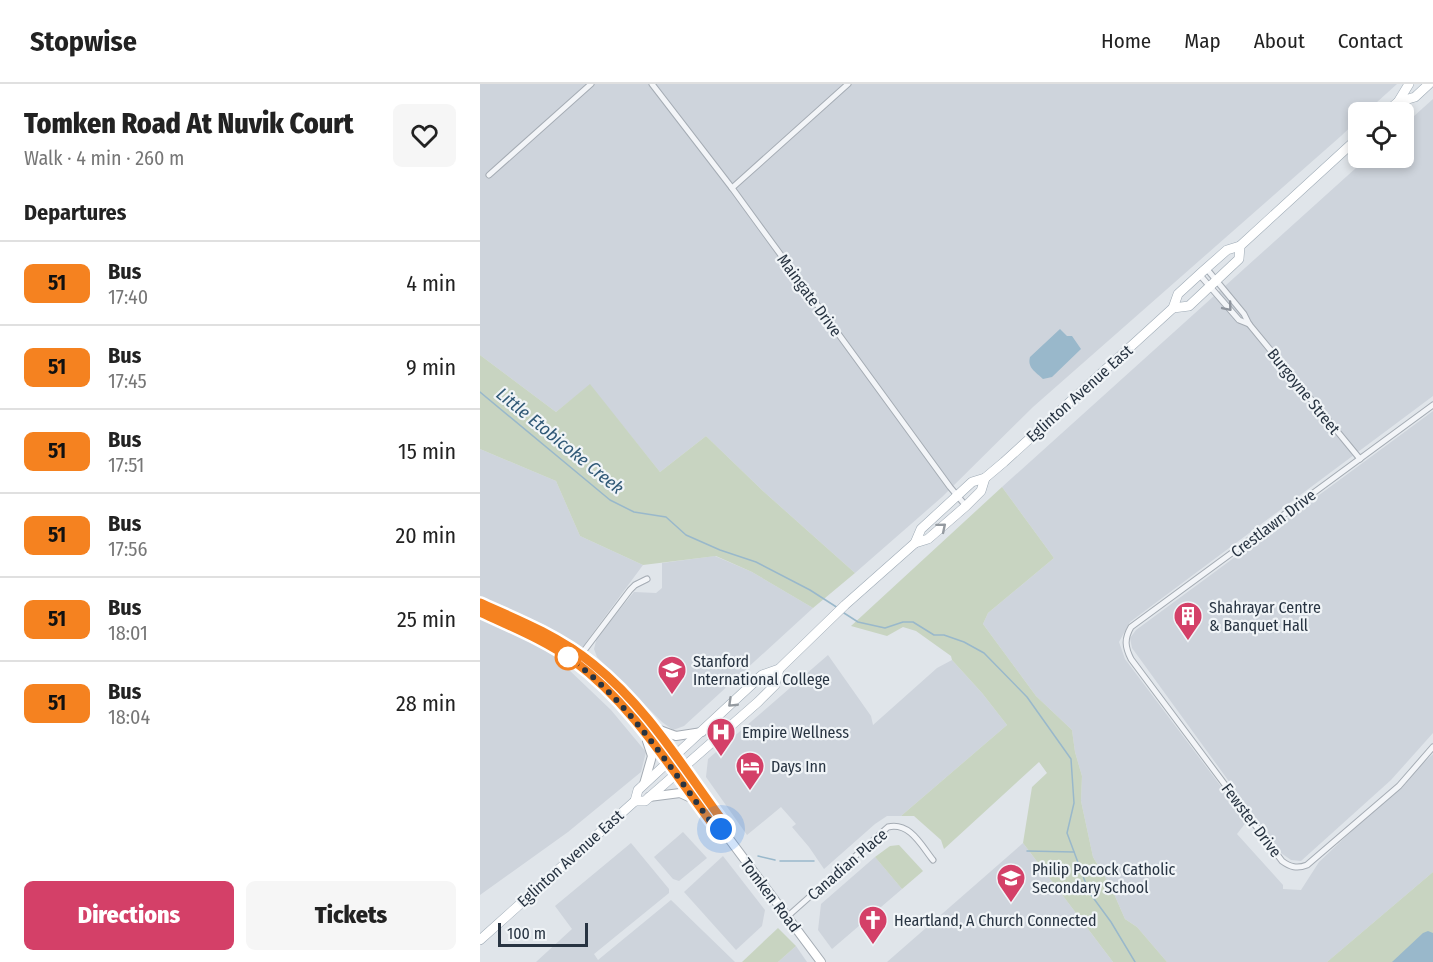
<!DOCTYPE html>
<html lang="en">
<head>
<meta charset="utf-8">
<style>
  :root { --surface:#fff; --page:#f6f6f6; --text:#222; --muted:#767676; --line:#e0e0e0; --accent:#d44068 }
  body { margin:0; font-family:"Fira Sans Condensed",sans-serif; background:var(--page); color:var(--text); height:100vh; display:flex; flex-direction:column; font-size:22px; white-space:nowrap }
  * { box-sizing:border-box; margin:0 }
  p { font-size:20px; color:var(--muted) }
  .icon { flex:none; width:33px; height:33px; fill:none; stroke:currentColor; stroke-width:2; stroke-linecap:round; stroke-linejoin:round }
  .map { position:relative; flex:1; overflow:hidden }
  .details { display:flex; flex-direction:column; background:var(--surface); width:480px }
  .details>* { flex:none }
  .badge { padding:0 12px; border-radius:9px; font-size:21px; line-height:39px }
  .buttons { position:absolute; left:868px; top:18px; display:grid; gap:12px }
  .buttons a { display:grid; place-items:center; width:66px; height:66px; border-radius:9px; background:var(--surface); box-shadow:0 3px 9px #0003; font-size:30px }
  .scale { position:absolute; left:18px; bottom:15px; width:90px; box-sizing:border-box; padding-left:6px; border:3px solid #283442; border-top:0; font-size:16px; line-height:21px; white-space:nowrap; color:#283442; -webkit-text-stroke:4px #f0f4f7; paint-order:stroke }
  .you { position:absolute; width:30px; height:30px; margin:-15px; border:4px solid #fff; border-radius:50%; background:#1a73e8; box-shadow:0 0 0 9px #1a73e833 }
  .map>.badge { position:absolute; translate:-50% -50%; box-shadow:0 0 0 3px #fff }
  h2 { padding:0 24px; font-size:22px; line-height:54px }
  .round { display:grid; place-items:center; flex:none; width:63px; height:63px; border-radius:9px; background:var(--page) }
  .summary { display:flex; align-items:center; justify-content:space-between; height:102px; padding:0 24px }
  h1 { font-size:28px; font-weight:800; line-height:45px }
  .action { display:flex; gap:12px; margin-top:auto; padding:12px 24px }
  .action a { flex:1; height:69px; border-radius:9px; background:var(--accent); color:#fff; font-size:24px; font-weight:800; line-height:69px; text-align:center }
  .action a+a { background:var(--page); color:var(--text) }
  ul { padding:0; list-style:none }
  li { display:flex; align-items:center; gap:18px; height:84px; padding:0 24px; border-top:2px solid var(--line) }
  li div { flex:1 }
  li b { display:block; font-size:22px }
  li em { font-style:normal }
  li .badge { min-width:66px; font-weight:700; text-align:center }
  header { display:flex; align-items:center; gap:36px; box-sizing:border-box; height:84px; padding:0 30px; background:var(--surface); border-bottom:2px solid var(--line) }
  header strong { font-size:28px }
  nav { display:flex; gap:33px; margin-inline-start:auto; font-size:21px }
  main { display:flex; flex:1; min-height:0 }
  .map>svg:first-child { display:block }
  .built { fill:#ced4dc }
  .green { fill:#c8d4c1 }
  .water { fill:#99b8cb }
  .lines { fill:none; stroke-linecap:round; stroke-linejoin:round }
  .stream { stroke:#99b8cb; stroke-width:1.5 }
  .street-casing { stroke:#a5acb4; stroke-width:7 }
  .secondary-casing { stroke:#a5acb4; stroke-width:10 }
  .primary-casing { stroke:#9fabb6; stroke-width:10 }
  .street { stroke:#f3f5f8; stroke-width:5 }
  .secondary { stroke:#fff; stroke-width:8 }
  .primary { stroke:#fff; stroke-width:9 }
  .oneway { stroke:#8e949d }
  .oneway2 { stroke:#949aa0 }
  .line-casing { stroke:#fff; stroke-width:14 }
  .line { stroke:#f58220; stroke-width:9 }
  .walk { stroke:#283442; stroke-width:6; stroke-dasharray:0 10.8 }
  .stop-dot { fill:#fff; stroke:#f58220; stroke-width:3 }
  .labels { text-anchor:middle; stroke-width:4.5; stroke-linejoin:round; paint-order:stroke }
  .street-label { font-size:16px; fill:#283442; stroke:#f0f4f7 }
  .poi-label { font-size:16px; fill:#283442; stroke:#f0f4f7; text-anchor:start }
  .water-label { font-size:18px; font-style:italic; fill:#305977; stroke:#f0f4f7 }
</style>
</head>
<body>
<header>
<strong>Stopwise</strong>
<nav><a>Home</a><a>Map</a><a>About</a><a>Contact</a></nav>
</header>
<main>
<section class="details">
<div class="summary"><div><h1>Tomken Road At Nuvik Court</h1><p>Walk · 4 min · 260 m</p></div><a class="round"><svg class="icon" aria-label="heart" viewBox="0 0 24 24"><path d="M12 20l-8-8c-3-5 5-10 8-4 3-6 11-1 8 4z"/></svg></a></div>
<h2>Departures</h2>
<ul>
<li><span class="badge" style="background:#f58220;color:#111">51</span><div><b>Bus</b><p>17:40</p></div><em>4 min</em></li>
<li><span class="badge" style="background:#f58220;color:#111">51</span><div><b>Bus</b><p>17:45</p></div><em>9 min</em></li>
<li><span class="badge" style="background:#f58220;color:#111">51</span><div><b>Bus</b><p>17:51</p></div><em>15 min</em></li>
<li><span class="badge" style="background:#f58220;color:#111">51</span><div><b>Bus</b><p>17:56</p></div><em>20 min</em></li>
<li><span class="badge" style="background:#f58220;color:#111">51</span><div><b>Bus</b><p>18:01</p></div><em>25 min</em></li>
<li><span class="badge" style="background:#f58220;color:#111">51</span><div><b>Bus</b><p>18:04</p></div><em>28 min</em></li>
</ul>
<div class="action"><a>Directions</a><a>Tickets</a></div>
</section>
<div class="map">
<svg width="953" height="878" viewBox="0 0 953 878">
  <rect width="100%" height="100%" fill="#e0e5ea"/>
  <g class="built">
    <path d="M0,0H917L886,28H879V35L861,52L553,323L462,413L375,489L283,407L226,352L180,388L110,301L76,328L0,271Z"/>
    <path d="M953,15V312L650,538L639,558L645,575L767,737L757,750L803,801V805L821,806L839,778L953,670V788L847,878H687L657,843L645,835L631,803L613,773L601,717L602,692L595,668L592,646L556,612L503,540L508,529L574,474L522,403L887,74H924V41Z"/>
    <path d="M953,327V649L911,696L821,777L811,776L801,769L652,564L650,554L656,546Z"/>
    <path d="M0,365L76,397L100,452L163,481L87,584L131,626L166,668L161,688L88,748L0,811Z"/>
    <path d="M235,472L272,488L333,524L204,642L193,646L182,638L117,573L114,565L117,553L154,508L176,509L182,504V479Z"/>
    <path d="M348,571L391,632L393,641L457,584L472,576L502,609L527,641L421,732H407L395,740L344,785L329,763L312,743L316,740L301,723L267,751L226,693L228,675Z"/>
    <path d="M203,748L227,774L199,797L193,795L174,773Z"/>
    <path d="M151,759L189,805V809L114,870L118,876L191,816L255,878H56L92,845L75,822Z"/>
    <path d="M543,759L633,878H407Z"/>
    <path d="M243,772L285,826L282,842L256,866L204,808Z"/>
    <path d="M395,773L422,805L352,865L338,846L341,820Z"/>
    <path d="M316,862L327,878H298Z"/>
  </g>
  <g class="green">
    <path d="M0,271L76,328L110,300L180,388L226,352L283,407L375,489L333,524L272,488L236,472L163,481L100,452L76,397L0,365Z"/>
    <path d="M522,403L574,474L508,529L503,540L556,612L592,646L595,668L602,692L601,717L613,773L631,803L645,835L657,843L687,878H633L543,759L552,703L567,689L559,678L464,765L461,756L434,732H421L527,641L502,609L472,576L471,572L436,547L423,543L407,552L371,542Z"/>
    <path d="M419,761L443,787L422,805L395,773L410,762Z"/>
    <path d="M953,788V878H847Z"/>
    <path d="M298,844L316,862L298,878H262Z"/>
  </g>
  <g class="water">
    <path d="M580,245L587,252H592L601,265L572,293L563,295C556,288 547,284 550,273Z"/>
    <path d="M948,847L953,849V878H912L943,849Z"/>
  </g>
  <g class="lines">
    <g class="stream">
      <path d="M0,308L130,416L154,428L186,433L206,451L240,466L276,478L330,506L358,524"/>
      <path d="M364,529L378,538L405,544L423,538H433L454,551H464L484,558L504,569L547,613L591,675L594,719L587,749L609,808L631,838L655,878"/>
      <path d="M547,767L594,768"/>
      <path d="M278,772L295,776"/>
      <path d="M300,777H334"/>
    </g>
    <g class="street-casing">
      <g id="street">
        <path d="M172,0L252,104L470,403L486,422"/>
        <path d="M9,91L111,0"/>
        <path d="M252,104L368,0"/>
        <path d="M726,184L764,230L769,240L880,375"/>
        <path d="M719,190L759,236L769,240"/>
        <path d="M953,321L651,543C644,555 645,563 651,575L802,777C810,783 817,785 827,781L919,702L953,663"/>
        <path d="M100,572L150,506L155,501L167,495"/>
        <path d="M308,832L408,743C430,738 441,761 453,776"/>
      </g>
    </g>
    <g class="secondary-casing">
      <g id="secondary">
        <path d="M0,519C53,541 104,567 144,607C180,643 211,695 242,736L241,745"/>
        <path d="M0,528C32,543 65,556 94,577C152,620 191,685 234,742L241,745L250,756L341,878"/>
        <path d="M177,645L196,652L222,648"/>
        <path d="M164,700L172,672L167,657"/>
        <path d="M169,713L200,709L211,714"/>
      </g>
    </g>
    <g class="primary-casing">
      <g id="primary">
        <path d="M918,18L935,13L949,0"/>
        <path d="M906,28L918,18L929,0"/>
        <path d="M693,224L709,222L759,175L760,162"/>
        <path d="M435,459L448,455L486,422L501,407L505,394"/>
        <path d="M155,717H165L278,618L295,601L299,585"/>
        <path d="M0,856L155,717L158,706L282,591L299,585L365,521L435,459L441,445L492,398L505,394L524,378L693,224L698,210L722,188L747,166L760,162L879,53"/>
      </g>
    </g>
    <use href="#street" class="street"/>
    <use href="#secondary" class="secondary"/>
    <use href="#primary" class="primary"/>
  </g>
  <defs><path id="oneway-chevron" d="M-2-3.5L2.5 0L-2 3.5" fill="none" stroke-width="1.6" stroke-linecap="round" stroke-linejoin="round" transform="scale(1.5)"/></defs>
  <use class="oneway" href="#oneway-chevron" transform="translate(748 223) rotate(50)"/>
  <g class="oneway2">
    <use href="#oneway-chevron" transform="translate(462 443) rotate(-40)"/>
    <use href="#oneway-chevron" transform="translate(252 619) rotate(136)"/>
  </g>
  <g class="lines">
    <g class="line-casing">
      <path id="line" d="M0,519C39,536 80,553 113,580C166,622 202,682 242,736L241,745L234,742C191,685 152,620 94,577C65,556 32,543 0,528"/>
    </g>
    <use href="#line" class="line"/>
    <path class="walk" d="M88,573C149,617 189,683 234,742L241,745"/>
  </g>
  <defs>
    <g id="building-pin" transform="scale(1.5)"><path d="M0 17L-7.5 6A9.5 9.5 0 1 1 7.5 6Z" fill="#d44068" stroke="#f0f4f7"/><path d="M-4-6H4V6H1V3H-1V6H-4ZM-2.5-4.3h1.7v1.8h-1.7ZM.8-4.3h1.7v1.8H.8ZM-2.5-1h1.7V.8h-1.7ZM.8-1h1.7V.8H.8Z" fill="#fff"/></g>
    <g id="university-pin" transform="scale(1.5)"><path d="M0 17L-7.5 6A9.5 9.5 0 1 1 7.5 6Z" fill="#d44068" stroke="#f0f4f7"/><path d="M0-5L7-2L0 1L-7-2ZM-4 1L0 2.5L4 1V4Q0 6-4 4Z" fill="#fff"/></g>
    <g id="hospital-pin" transform="scale(1.5)"><path d="M0 17L-7.5 6A9.5 9.5 0 1 1 7.5 6Z" fill="#d44068" stroke="#f0f4f7"/><path d="M-5-5h3v3.5h4V-5h3V5h-3V1.5h-4V5h-3Z" fill="#fff"/></g>
    <g id="hotel-pin" transform="scale(1.5)"><path d="M0 17L-7.5 6A9.5 9.5 0 1 1 7.5 6Z" fill="#d44068" stroke="#f0f4f7"/><path d="M-6-4.5h1.5V1H6V5H4.5V3h-9V5H-6ZM-4 0a1.8 1.8 0 1 1 3.6 0ZM.5 0V-2.5h3Q6-2.5 6 0Z" fill="#fff"/></g>
    <g id="school-pin" transform="scale(1.5)"><path d="M0 17L-7.5 6A9.5 9.5 0 1 1 7.5 6Z" fill="#d44068" stroke="#f0f4f7"/><path d="M0-5L7-2L0 1L-7-2ZM-4 1L0 2.5L4 1V4Q0 6-4 4Z" fill="#fff"/></g>
    <g id="church-pin" transform="scale(1.5)"><path d="M0 17L-7.5 6A9.5 9.5 0 1 1 7.5 6Z" fill="#d44068" stroke="#f0f4f7"/><path d="M-1.2-6h2.4v3.5h3.3v2.4h-3.3V6h-2.4V-.1h-3.3v-2.4h3.3Z" fill="#fff"/></g>
  </defs>
  <g fill-rule="evenodd">
    <use href="#building-pin" x="708" y="532"/>
    <use href="#university-pin" x="192" y="586"/>
    <use href="#hospital-pin" x="241" y="648"/>
    <use href="#hotel-pin" x="270" y="682"/>
    <use href="#school-pin" x="531" y="794"/>
    <use href="#church-pin" x="393" y="836"/>
  </g>
  <circle class="stop-dot" cx="88" cy="573" r="12"/>
  <g class="labels">
    <g class="street-label">
      <text transform="translate(330 211) rotate(54)" y="6">Maingate Drive</text>
      <text transform="translate(824 307) rotate(51)" y="6">Burgoyne Street</text>
      <text transform="translate(599 309) rotate(-42)" y="6">Eglinton Avenue East</text>
      <text transform="translate(793 439) rotate(-37)" y="6">Crestlawn Drive</text>
      <text transform="translate(772 736) rotate(53)" y="6">Fewster Drive</text>
      <text transform="translate(90 774) rotate(-42)" y="6">Eglinton Avenue East</text>
      <text transform="translate(367 780) rotate(-41)" y="6">Canadian Place</text>
      <text transform="translate(291 811) rotate(53)" y="6">Tomken Road</text>
    </g>
    <g class="poi-label">
      <text x="729" y="529">Shahrayar Centre<tspan x="729" dy="18">&amp; Banquet Hall</tspan></text>
      <text x="213" y="583">Stanford<tspan x="213" dy="18">International College</tspan></text>
      <text x="262" y="654">Empire Wellness</text>
      <text x="291" y="688">Days Inn</text>
      <text x="552" y="791">Philip Pocock Catholic<tspan x="552" dy="18">Secondary School</tspan></text>
      <text x="414" y="842">Heartland, A Church Connected</text>
    </g>
    <g class="water-label">
      <text transform="translate(80 357) rotate(39)" y="6">Little Etobicoke Creek</text>
    </g>
  </g>
</svg>
<div class="buttons">
<a><svg class="icon" aria-label="locate" viewBox="0 0 24 24"><circle cx="12" cy="12" r="6"/><path d="M12 2v4M12 18v4M2 12h4M18 12h4"/></svg></a>
</div>
<div class="scale">100 m</div>
<div class="you" style="left:241px;top:745px"></div>
</div>
</main>
</body>
</html>
